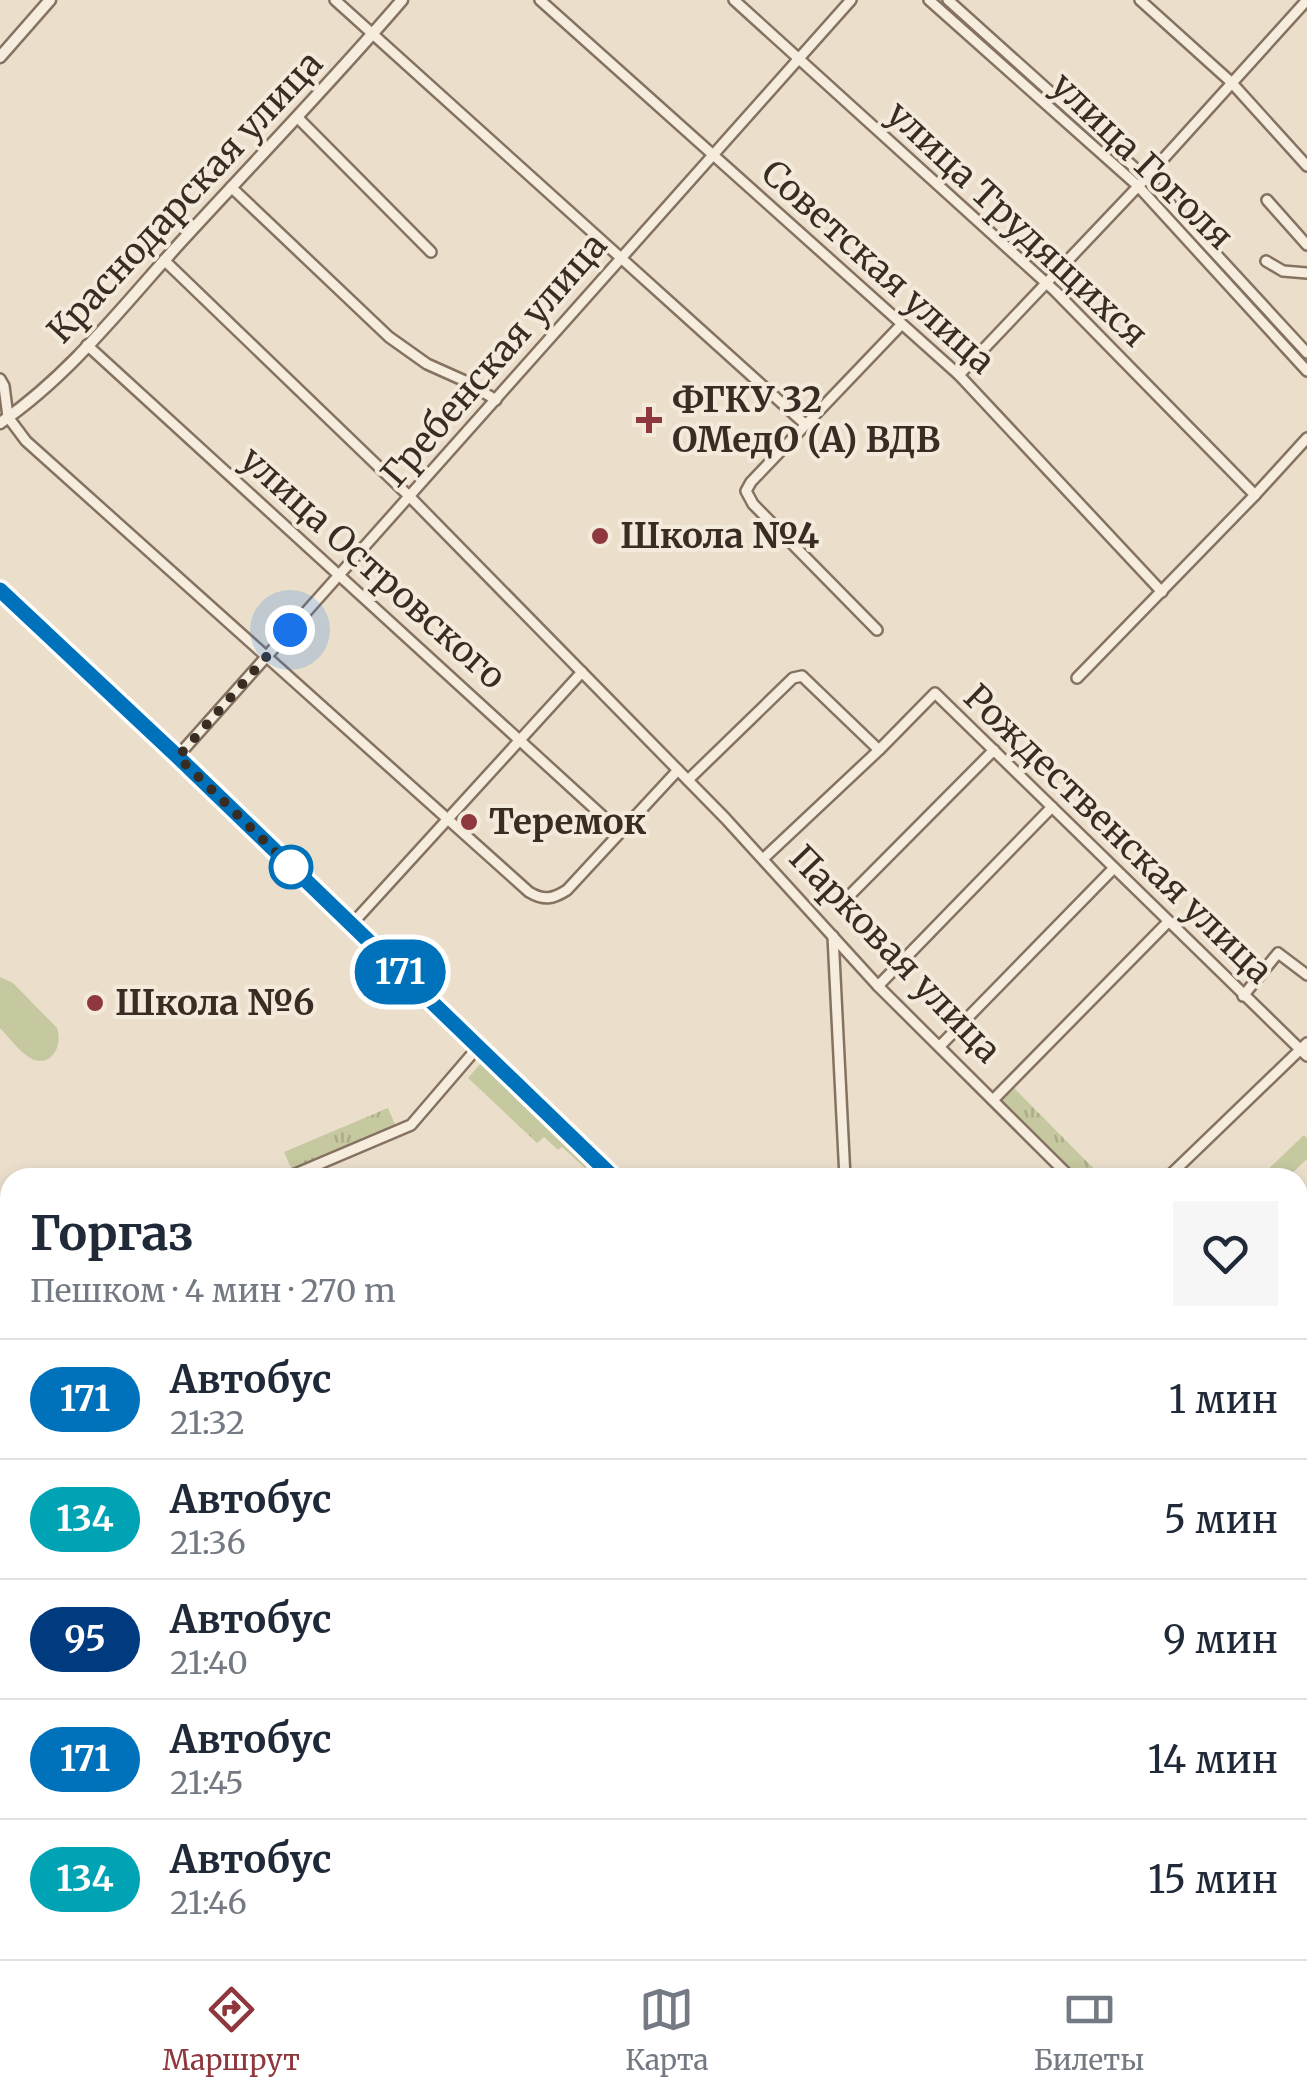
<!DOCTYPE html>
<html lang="ru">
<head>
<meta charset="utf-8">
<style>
  :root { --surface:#fff; --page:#f6f6f7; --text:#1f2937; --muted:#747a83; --line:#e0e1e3; --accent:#8e383e }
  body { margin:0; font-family:Merriweather,serif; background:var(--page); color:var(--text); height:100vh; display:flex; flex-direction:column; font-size:38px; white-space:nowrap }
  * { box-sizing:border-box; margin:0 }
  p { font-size:32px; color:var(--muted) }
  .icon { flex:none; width:55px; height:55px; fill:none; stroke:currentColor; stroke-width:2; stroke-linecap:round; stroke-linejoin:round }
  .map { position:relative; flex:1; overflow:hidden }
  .drawer { position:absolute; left:0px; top:1168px; width:1308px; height:792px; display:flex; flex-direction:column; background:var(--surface); border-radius:30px 30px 0 0; box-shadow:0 5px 15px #0003 }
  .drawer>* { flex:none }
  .badge { padding:0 20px; border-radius:32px; font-size:35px; line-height:65px }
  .you { position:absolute; width:50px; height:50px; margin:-25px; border:8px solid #fff; border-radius:50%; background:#1a73e8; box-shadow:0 0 0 15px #1a73e833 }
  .map>.badge { position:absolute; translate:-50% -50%; box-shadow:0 0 0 5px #fff }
  .round { display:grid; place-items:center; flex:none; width:105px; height:105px; border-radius:0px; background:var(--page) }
  .summary { display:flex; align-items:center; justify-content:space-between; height:170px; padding:0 30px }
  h1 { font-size:48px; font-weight:700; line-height:75px }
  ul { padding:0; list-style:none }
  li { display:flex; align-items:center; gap:30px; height:120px; padding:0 30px; border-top:2px solid var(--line) }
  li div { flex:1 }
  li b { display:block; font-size:38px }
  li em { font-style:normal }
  li .badge { min-width:110px; font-weight:700; text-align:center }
  .menu { display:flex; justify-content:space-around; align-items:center; height:140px; border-top:2px solid var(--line); background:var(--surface); font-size:28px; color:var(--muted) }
  .menu a { display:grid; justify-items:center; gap:5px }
  .menu .on { color:var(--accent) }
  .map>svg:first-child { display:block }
  .farmland { fill:url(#farmland-furrows) }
  .grass { fill:url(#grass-tufts) }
  .pitch { fill:#c6c8a0 }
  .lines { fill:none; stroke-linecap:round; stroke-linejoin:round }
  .minor-casing { stroke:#867261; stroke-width:14 }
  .tertiary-casing { stroke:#867261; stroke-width:15 }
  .secondary-casing { stroke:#685444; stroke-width:18 }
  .minor { stroke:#f6edde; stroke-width:9 }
  .tertiary { stroke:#f6edde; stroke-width:10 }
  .secondary { stroke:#f6edde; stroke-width:12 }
  .line-casing { stroke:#fff; stroke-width:22 }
  .line { stroke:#0072bc; stroke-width:15 }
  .walk { stroke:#382c23; stroke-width:10; stroke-dasharray:0 18 }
  .poi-dot { fill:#8e383e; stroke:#f3eadb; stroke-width:4 }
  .stop-dot { fill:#fff; stroke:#0072bc; stroke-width:5 }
  .labels { text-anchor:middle; stroke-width:8; stroke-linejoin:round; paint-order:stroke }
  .street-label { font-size:35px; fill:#382c23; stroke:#f3eadb }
  .poi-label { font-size:35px; font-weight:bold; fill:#382c23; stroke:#f3eadb; text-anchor:start }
</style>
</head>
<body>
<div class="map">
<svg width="1307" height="1959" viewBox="0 0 1307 1959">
  <defs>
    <pattern id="farmland-furrows" width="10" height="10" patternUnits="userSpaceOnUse" patternTransform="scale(2.5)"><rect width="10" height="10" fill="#dfd7ba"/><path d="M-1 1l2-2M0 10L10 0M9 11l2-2" fill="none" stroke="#c0b9a0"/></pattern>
    <pattern id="grass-tufts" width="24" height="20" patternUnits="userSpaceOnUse" patternTransform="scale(2.5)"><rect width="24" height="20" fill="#c6c8a0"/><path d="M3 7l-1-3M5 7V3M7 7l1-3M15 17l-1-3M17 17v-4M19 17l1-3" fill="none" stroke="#abac8a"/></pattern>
  </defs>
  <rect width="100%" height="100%" fill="#ebdfcc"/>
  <g class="farmland">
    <path d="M0,1783L10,1787V1950H111L110,1959H0Z"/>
    <path d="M1307,1937V1959H1198L1243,1950H1298V1939Z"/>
    <path d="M142,1950H885L886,1959H140Z"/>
  </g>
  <g class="grass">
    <path d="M933,0H944L1132,169L1127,174Z"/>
    <path d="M1155,190L1307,357V368L1149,195Z"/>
    <path d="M482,1062L590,1163L585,1168L562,1147L558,1150L544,1137L537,1143L468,1078Z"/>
    <path d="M1012,1086L1102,1177H1077L1000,1098Z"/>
    <path d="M388,1108L396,1127L292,1170L284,1152Z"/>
    <path d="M1307,1745V1927L1298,1929V1745Z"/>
    <path d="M909,1950H1200L1158,1959H909Z"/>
  </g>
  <g class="pitch">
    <path d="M0,977L13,983L57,1028C63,1045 52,1068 32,1059C20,1053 9,1037 0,1028Z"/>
    <path d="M1304,1135L1307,1138V1159L1288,1177H1260Z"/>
  </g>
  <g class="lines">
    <g class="minor-casing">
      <g id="minor">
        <path d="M335,0L805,424"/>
        <path d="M540,0L959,375L1162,592"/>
        <path d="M734,0L1055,291L1255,495"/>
        <path d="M929,0L1138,186L1307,371"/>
        <path d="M948,0L1146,178L1307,353"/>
        <path d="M1140,0L1231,82L1307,166"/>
        <path d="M297,117L431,252"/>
        <path d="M231,187L389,337L427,364L465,381L496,400"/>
        <path d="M1267,200L1307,245"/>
        <path d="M164,260L410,497L725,818L878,986L1071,1178"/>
        <path d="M1266,261L1283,271L1307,273"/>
        <path d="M87,345L620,832"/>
        <path d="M959,375L1146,178L1307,0"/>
        <path d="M0,379L4,386L8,417L26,441L529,892C544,901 553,899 567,890L678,770"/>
        <path d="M877,630L753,504L746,491L751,482L901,325"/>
        <path d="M1077,678L1255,495L1307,438"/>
        <path d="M177,757L851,0"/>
        <path d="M688,780L793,678L802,676L879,750"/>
        <path d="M763,859L879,750L935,693L1307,1056"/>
        <path d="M845,900L994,750"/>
        <path d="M351,925L582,672"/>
        <path d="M833,936L845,1178"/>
        <path d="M878,986L1052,807"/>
        <path d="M1243,996L1278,953L1307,975"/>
        <path d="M940,1046L1113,869"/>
        <path d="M993,1100L1168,922"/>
        <path d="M286,1178L411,1125L478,1047"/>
        <path d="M1167,1178L1307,1043"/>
        <path d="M0,1304L10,1299"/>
        <path d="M895,1950V1959"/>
      </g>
    </g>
    <g class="tertiary-casing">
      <g id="tertiary">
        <path d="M0,57L50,0"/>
        <path d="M0,423C69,376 123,306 179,244C253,163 330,84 402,0"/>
        <path d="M0,590L177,757L614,1178"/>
      </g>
    </g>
    <g class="secondary-casing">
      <g id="secondary">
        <path d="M1298,1348H1307"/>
        <path d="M0,1434L10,1432"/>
      </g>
    </g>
    <use href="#minor" class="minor"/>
    <use href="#tertiary" class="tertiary"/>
    <use href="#secondary" class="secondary"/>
  </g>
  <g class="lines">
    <g class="line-casing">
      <path id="line" d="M0,590L178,757L614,1178"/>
    </g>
    <use href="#line" class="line"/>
    <path class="walk" d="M290,630L178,757L291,867"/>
  </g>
  <g class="poi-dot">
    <path d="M644 405h10v10h10v10h-10v10h-10v-10h-10v-10h10z"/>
    <circle cx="600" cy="536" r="10"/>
    <circle cx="469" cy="822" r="10"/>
    <circle cx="95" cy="1003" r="10"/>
  </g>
  <circle class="stop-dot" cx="291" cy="867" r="20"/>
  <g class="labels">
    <g class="street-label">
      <text transform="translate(1142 161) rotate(44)" y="12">улица Гоголя</text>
      <text transform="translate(185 197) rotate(-47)" y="12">Краснодарская улица</text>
      <text transform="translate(1017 224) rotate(43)" y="12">улица Трудящихся</text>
      <text transform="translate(878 267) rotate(42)" y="12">Советская улица</text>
      <text transform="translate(494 360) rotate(-49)" y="12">Гребенская улица</text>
      <text transform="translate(373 568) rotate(42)" y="12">улица Островского</text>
      <text transform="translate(1118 834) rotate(44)" y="12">Рождественская улица</text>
      <text transform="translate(895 954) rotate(46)" y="12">Парковая улица</text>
    </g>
    <g class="poi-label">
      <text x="672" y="412">ФГКУ 32<tspan x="672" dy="40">ОМедО (А) ВДВ</tspan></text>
      <text x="620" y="548">Школа №4</text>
      <text x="489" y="834">Теремок</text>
      <text x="115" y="1015">Школа №6</text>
    </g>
  </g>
</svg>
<div class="you" style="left:290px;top:630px"></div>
<b class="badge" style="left:400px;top:972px;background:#0072bc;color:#fff">171</b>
<section class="drawer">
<div class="summary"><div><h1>Горгаз</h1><p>Пешком · 4 мин · 270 m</p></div><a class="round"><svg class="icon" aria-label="heart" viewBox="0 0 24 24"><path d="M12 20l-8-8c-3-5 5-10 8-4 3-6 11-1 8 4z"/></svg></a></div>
<ul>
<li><span class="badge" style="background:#0072bc;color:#fff">171</span><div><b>Автобус</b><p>21:32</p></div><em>1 мин</em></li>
<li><span class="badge" style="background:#00a3b4;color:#fff">134</span><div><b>Автобус</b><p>21:36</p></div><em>5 мин</em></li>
<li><span class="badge" style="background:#003b80;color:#fff">95</span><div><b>Автобус</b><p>21:40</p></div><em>9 мин</em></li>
<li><span class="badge" style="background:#0072bc;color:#fff">171</span><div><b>Автобус</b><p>21:45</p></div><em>14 мин</em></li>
<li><span class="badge" style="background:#00a3b4;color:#fff">134</span><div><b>Автобус</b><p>21:46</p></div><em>15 мин</em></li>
</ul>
</section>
</div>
<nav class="menu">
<a class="on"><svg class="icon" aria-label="directions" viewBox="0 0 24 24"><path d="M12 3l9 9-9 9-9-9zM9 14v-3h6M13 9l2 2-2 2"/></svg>Маршрут</a>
<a><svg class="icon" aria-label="map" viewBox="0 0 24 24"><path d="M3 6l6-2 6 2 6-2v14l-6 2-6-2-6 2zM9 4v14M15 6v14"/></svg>Карта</a>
<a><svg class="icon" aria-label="tickets" viewBox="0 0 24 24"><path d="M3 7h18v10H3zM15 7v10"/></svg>Билеты</a>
</nav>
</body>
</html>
